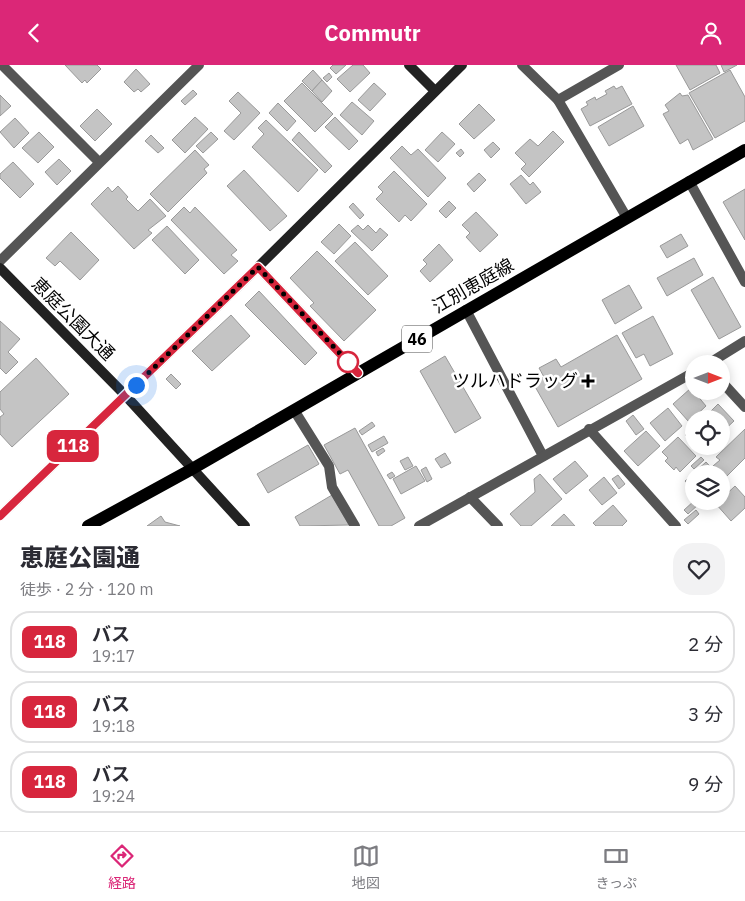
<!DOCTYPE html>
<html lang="ja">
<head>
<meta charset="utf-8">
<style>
  :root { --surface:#fff; --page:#f2f2f3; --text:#2b2b33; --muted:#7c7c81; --line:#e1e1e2; --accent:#db2777 }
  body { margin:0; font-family:"IBM Plex Sans","Noto Sans JP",sans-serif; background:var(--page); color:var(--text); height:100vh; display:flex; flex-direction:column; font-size:19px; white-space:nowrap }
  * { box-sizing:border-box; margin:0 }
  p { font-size:16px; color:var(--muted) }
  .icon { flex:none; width:28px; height:28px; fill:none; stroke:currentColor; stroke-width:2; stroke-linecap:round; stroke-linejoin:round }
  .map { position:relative; height:461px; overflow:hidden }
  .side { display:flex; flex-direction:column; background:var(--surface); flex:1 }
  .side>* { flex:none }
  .badge { padding:0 10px; border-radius:8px; font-size:18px; line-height:32px }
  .needle { width:32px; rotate:90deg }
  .controls { position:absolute; left:685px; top:290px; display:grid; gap:10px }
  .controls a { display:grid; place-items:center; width:45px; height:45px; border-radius:50%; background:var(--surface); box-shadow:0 2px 12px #0003; font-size:25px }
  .you { position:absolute; width:25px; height:25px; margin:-12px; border:4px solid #fff; border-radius:50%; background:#1a73e8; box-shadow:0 0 0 8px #1a73e833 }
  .map>.badge { position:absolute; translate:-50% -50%; box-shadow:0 0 0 2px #fff }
  .round { display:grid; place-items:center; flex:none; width:52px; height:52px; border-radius:20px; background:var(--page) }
  .overview { display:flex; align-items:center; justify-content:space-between; height:85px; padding:0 20px }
  h1 { font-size:24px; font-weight:800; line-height:38px }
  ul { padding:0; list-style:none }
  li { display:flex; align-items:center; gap:15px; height:62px; margin:0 10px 8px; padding:0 10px; border:2px solid var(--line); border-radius:20px }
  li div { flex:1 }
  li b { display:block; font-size:19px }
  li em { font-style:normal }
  li .badge { min-width:55px; font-weight:700; text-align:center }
  header { display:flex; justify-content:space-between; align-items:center; height:65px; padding:0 20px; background:var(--accent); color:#fff; font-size:22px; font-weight:800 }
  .menu { display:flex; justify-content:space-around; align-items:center; height:70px; border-top:1px solid var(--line); background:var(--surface); font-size:14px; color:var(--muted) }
  .menu a { display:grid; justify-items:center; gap:2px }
  .menu .current { color:var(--accent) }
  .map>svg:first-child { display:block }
  .building { fill:#c4c4c4; stroke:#999 }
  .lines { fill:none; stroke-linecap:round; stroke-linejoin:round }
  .street { stroke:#555; stroke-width:10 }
  .secondary { stroke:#222; stroke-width:10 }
  .primary { stroke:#000; stroke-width:12 }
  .line-casing { stroke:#fff; stroke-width:11 }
  .line { stroke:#d7263d; stroke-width:8 }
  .walk { stroke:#000; stroke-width:5; stroke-dasharray:0 9 }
  .stop-dot { fill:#fff; stroke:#d7263d; stroke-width:2.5 }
  .poi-dot { fill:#000; stroke:#fff; stroke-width:2 }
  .labels { text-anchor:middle; stroke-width:5; stroke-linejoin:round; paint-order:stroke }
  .shield { fill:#fff; stroke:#4c4c4c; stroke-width:1 }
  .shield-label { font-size:16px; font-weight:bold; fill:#000 }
  .street-label { font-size:18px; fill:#000; stroke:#fff }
  .poi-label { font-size:18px; fill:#000; stroke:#fff; text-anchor:end }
</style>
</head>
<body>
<header><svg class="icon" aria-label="back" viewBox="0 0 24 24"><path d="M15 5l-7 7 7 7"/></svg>Commutr<svg class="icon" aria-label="person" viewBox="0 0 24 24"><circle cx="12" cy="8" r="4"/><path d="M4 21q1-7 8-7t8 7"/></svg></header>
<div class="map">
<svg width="745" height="461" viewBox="0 0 745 461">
  <rect width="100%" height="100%" fill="#fff"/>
  <g class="building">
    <path d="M65,0H97L101,4L87,18L85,15L82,18Z"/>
    <path d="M333,0H346L336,9L330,3Z"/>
    <path d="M353,0H363L370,8L350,27L337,14Z"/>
    <path d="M676,0H716L720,8L690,25Z"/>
    <path d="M721,0H737L724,7Z"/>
    <path d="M136,4L150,19L141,27L138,24L134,27L124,17Z"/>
    <path d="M313,5L322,15L312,26L302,16Z"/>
    <path d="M730,5L745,32V56L715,73L689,28Z"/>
    <path d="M329,8L332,12L327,17L323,13Z"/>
    <path d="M322,15L332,26L322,37L312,26Z"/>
    <path d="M302,18L333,49L315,67L284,36Z"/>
    <path d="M374,18L386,29L370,46L358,35Z"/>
    <path d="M614,21L616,24L622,21L632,39L590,61L581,44L588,40L586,37L595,32L596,35L607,29L605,26Z"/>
    <path d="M193,25L197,29L185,40L181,36Z"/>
    <path d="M238,27L260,48L234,75L224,66L241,48L229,36Z"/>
    <path d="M680,28L682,31L688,30L713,74L693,85L688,74L680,79L663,49L669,46L665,40Z"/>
    <path d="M0,30L11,41L0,51Z"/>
    <path d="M352,37L374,56L362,70L340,50Z"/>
    <path d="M278,38L296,56L287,66L269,48Z"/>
    <path d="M479,39L495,55L474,74L459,59Z"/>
    <path d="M633,41L644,61L609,81L598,62Z"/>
    <path d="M97,44L112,59L95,76L80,61Z"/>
    <path d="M195,52L208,64L185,88L172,75Z"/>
    <path d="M335,52L358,76L349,85L325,62Z"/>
    <path d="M15,53L29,68L14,83L0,67Z"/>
    <path d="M266,55L318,105L298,127L252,82L264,69L258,63Z"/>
    <path d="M553,66L564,77L529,112L521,104L526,99L515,88L530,74L538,81Z"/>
    <path d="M39,67L54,82L38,98L22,83Z"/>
    <path d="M211,67L218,74L203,88L196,81Z"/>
    <path d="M299,67L332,101L325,108L292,75Z"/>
    <path d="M442,67L455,79L438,97L425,85Z"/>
    <path d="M151,70L164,83L158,88L145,76Z"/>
    <path d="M493,77L500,84L491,93L484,85Z"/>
    <path d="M402,81L411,90L418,84L446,113L428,132L390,93Z"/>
    <path d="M461,84L464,88L460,92L456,88Z"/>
    <path d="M195,85L209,100L204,104L207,108L168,147L150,129Z"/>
    <path d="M59,94L71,106L57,120L45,107Z"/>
    <path d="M13,97L34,119L20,133L0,113V109Z"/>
    <path d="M244,105L287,151L270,166L227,121Z"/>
    <path d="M394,106L427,139L411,156L405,150L399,157L376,134L383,127L378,122Z"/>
    <path d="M479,108L486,115L474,127L467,119Z"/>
    <path d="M521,110L530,120L533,117L541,127L526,139L510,119Z"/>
    <path d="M118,121L128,132L126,134L138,146L150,134L166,151L148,165L152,168L134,184L91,139L108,122L112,127Z"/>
    <path d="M745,124V175L723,137Z"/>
    <path d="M449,136L456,143L446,153L439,146Z"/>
    <path d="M353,138L364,150L360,154L349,142Z"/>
    <path d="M184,142L190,148L195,142L237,185L231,190L238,196L224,209L171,155Z"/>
    <path d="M476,147L498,170L480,187L466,172L470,168L462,160Z"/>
    <path d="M339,159L351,171L334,189L321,177Z"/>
    <path d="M358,160L363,165L368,160L376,168L380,163L388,170L372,186L351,166Z"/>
    <path d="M167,161L199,195L185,209L152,175Z"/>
    <path d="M71,167L99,195L80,215L60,196L55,201L46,193Z"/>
    <path d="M681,169L688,181L667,193L660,181Z"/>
    <path d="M355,177L388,211L368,230L335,196Z"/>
    <path d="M439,179L453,195L430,217L420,206L427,199L423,195Z"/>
    <path d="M317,186L376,245L344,276L310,241L314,238L290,213Z"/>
    <path d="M694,193L703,210L667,231L657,213Z"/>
    <path d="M713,212L741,262L719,274L691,225Z"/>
    <path d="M629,220L642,243L615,259L602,235Z"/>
    <path d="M259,226L317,288L305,300L245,240Z"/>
    <path d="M231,250L250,271L212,306L192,286Z"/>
    <path d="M653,251L673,289L650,301L644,289L636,293L622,268Z"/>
    <path d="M0,256L20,274L8,287L18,297L6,309L0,303Z"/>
    <path d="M617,270L642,314L558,362L533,318L544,312L539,303L556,294L561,302Z"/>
    <path d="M445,291L481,353L455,368L420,306Z"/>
    <path d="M36,293L69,329L12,382L0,369V352L4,349L0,344V327Z"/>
    <path d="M171,309L181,319L176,324L166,314Z"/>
    <path d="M691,323L706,341L689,357L673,339Z"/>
    <path d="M718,339L734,356L721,368V354H703Z"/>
    <path d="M668,343L682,361L665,376L650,358Z"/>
    <path d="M633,350L644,364L636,370L626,356Z"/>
    <path d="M372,357L375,361L362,370L359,366Z"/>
    <path d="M694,362V379L685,370Z"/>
    <path d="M355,363L405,453L391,461H379L348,405L340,409L324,380Z"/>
    <path d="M745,364V393L725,413L713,401L720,395L716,392Z"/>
    <path d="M646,366L660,381L638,401L624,386Z"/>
    <path d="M384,371L388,378L372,387L368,380Z"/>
    <path d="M678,372L696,391L680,407L676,402L674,405L665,396L668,393L662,387Z"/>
    <path d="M308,380L319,399L268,428L257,409Z"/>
    <path d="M383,383L385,386L378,391L376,387Z"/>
    <path d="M445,388L451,398L441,403L435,394Z"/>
    <path d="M408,392L413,401L405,405L400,396Z"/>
    <path d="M701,392L704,395L694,404L691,401Z"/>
    <path d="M575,396L588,411L566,429L553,414Z"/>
    <path d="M706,397L717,409H694V426L685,416Z"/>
    <path d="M416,401L425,416L401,429L393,414Z"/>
    <path d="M426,402L432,414L427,417L421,405Z"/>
    <path d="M392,407L395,411L390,414L387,410Z"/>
    <path d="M540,409L562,434L531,461H521L510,449L535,427L534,414Z"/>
    <path d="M618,410L625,419L619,424L612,414Z"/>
    <path d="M604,412L617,428L602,440L589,425Z"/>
    <path d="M735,421L745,432V443L731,456L716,439Z"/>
    <path d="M332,430L349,460L300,461L295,452Z"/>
    <path d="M694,436L699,439L688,449L684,445Z"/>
    <path d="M613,440L627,456L622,461H596L593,458Z"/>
    <path d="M696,445L699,449L688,459L684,455Z"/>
    <path d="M564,449L575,461H551Z"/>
    <path d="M161,451L165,457L180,461H147Z"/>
  </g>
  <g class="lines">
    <g class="street">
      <path d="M2,0L99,97"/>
      <path d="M522,0L558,35L627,153"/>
      <path d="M558,35L619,0"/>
      <path d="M689,116L745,217"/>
      <path d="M0,196L199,0"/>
      <path d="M258,202L358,308"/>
      <path d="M466,245L543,391"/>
      <path d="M708,299L745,276"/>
      <path d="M721,316L745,342"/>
      <path d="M294,345L329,401L332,422L355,461"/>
      <path d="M589,364L676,461"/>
      <path d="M470,432L498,461"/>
      <path d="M419,461L694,307"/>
    </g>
    <g class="secondary">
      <path d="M409,0L435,26"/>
      <path d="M0,203L125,330L245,461"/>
      <path d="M0,451L258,202L462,0"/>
    </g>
    <path class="primary" d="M88,461L192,404L745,85"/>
  </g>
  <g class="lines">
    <g class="line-casing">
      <path id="line" d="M0,451L258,202L358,308"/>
    </g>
    <use href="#line" class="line"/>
    <path class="walk" d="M136,320L258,202L348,297"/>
  </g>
  <circle class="stop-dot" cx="348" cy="297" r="10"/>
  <path class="poi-dot" d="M585.5 308.5h5v5h5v5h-5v5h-5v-5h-5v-5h5z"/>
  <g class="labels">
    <rect class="shield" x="402" y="260.5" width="30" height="27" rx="4"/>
    <g class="shield-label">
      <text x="417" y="280">46</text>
    </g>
    <g class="street-label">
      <text transform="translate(473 221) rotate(-30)" y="6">江別恵庭線</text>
      <text transform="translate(73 254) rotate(45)" y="6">恵庭公園大通</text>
    </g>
    <g class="poi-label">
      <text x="578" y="322">ツルハドラッグ</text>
    </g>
  </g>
</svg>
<div class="controls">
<a><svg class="needle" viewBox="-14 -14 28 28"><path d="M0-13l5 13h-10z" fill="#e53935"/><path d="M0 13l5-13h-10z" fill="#7c7c81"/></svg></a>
<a><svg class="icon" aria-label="locate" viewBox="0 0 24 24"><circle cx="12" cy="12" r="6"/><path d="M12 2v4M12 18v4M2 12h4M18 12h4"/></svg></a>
<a><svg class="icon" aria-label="layers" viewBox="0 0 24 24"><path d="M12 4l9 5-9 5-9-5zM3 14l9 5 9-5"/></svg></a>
</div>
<div class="you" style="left:136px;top:320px"></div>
<b class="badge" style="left:73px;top:381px;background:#d7263d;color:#fff">118</b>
</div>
<section class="side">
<div class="overview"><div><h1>恵庭公園通</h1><p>徒歩 · 2 分 · 120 m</p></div><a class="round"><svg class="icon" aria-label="heart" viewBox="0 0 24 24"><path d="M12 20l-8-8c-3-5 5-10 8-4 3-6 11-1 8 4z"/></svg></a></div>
<ul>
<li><span class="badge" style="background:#d7263d;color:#fff">118</span><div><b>バス</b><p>19:17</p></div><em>2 分</em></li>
<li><span class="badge" style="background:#d7263d;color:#fff">118</span><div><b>バス</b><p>19:18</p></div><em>3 分</em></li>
<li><span class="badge" style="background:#d7263d;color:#fff">118</span><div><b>バス</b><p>19:24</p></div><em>9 分</em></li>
</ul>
</section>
<nav class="menu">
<a class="current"><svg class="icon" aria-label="directions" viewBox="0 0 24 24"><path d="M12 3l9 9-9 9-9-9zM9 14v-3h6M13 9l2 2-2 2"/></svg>経路</a>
<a><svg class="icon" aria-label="map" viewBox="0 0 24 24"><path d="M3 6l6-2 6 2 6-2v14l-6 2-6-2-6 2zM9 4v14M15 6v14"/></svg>地図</a>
<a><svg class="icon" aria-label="tickets" viewBox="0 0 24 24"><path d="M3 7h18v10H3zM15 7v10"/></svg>きっぷ</a>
</nav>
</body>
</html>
